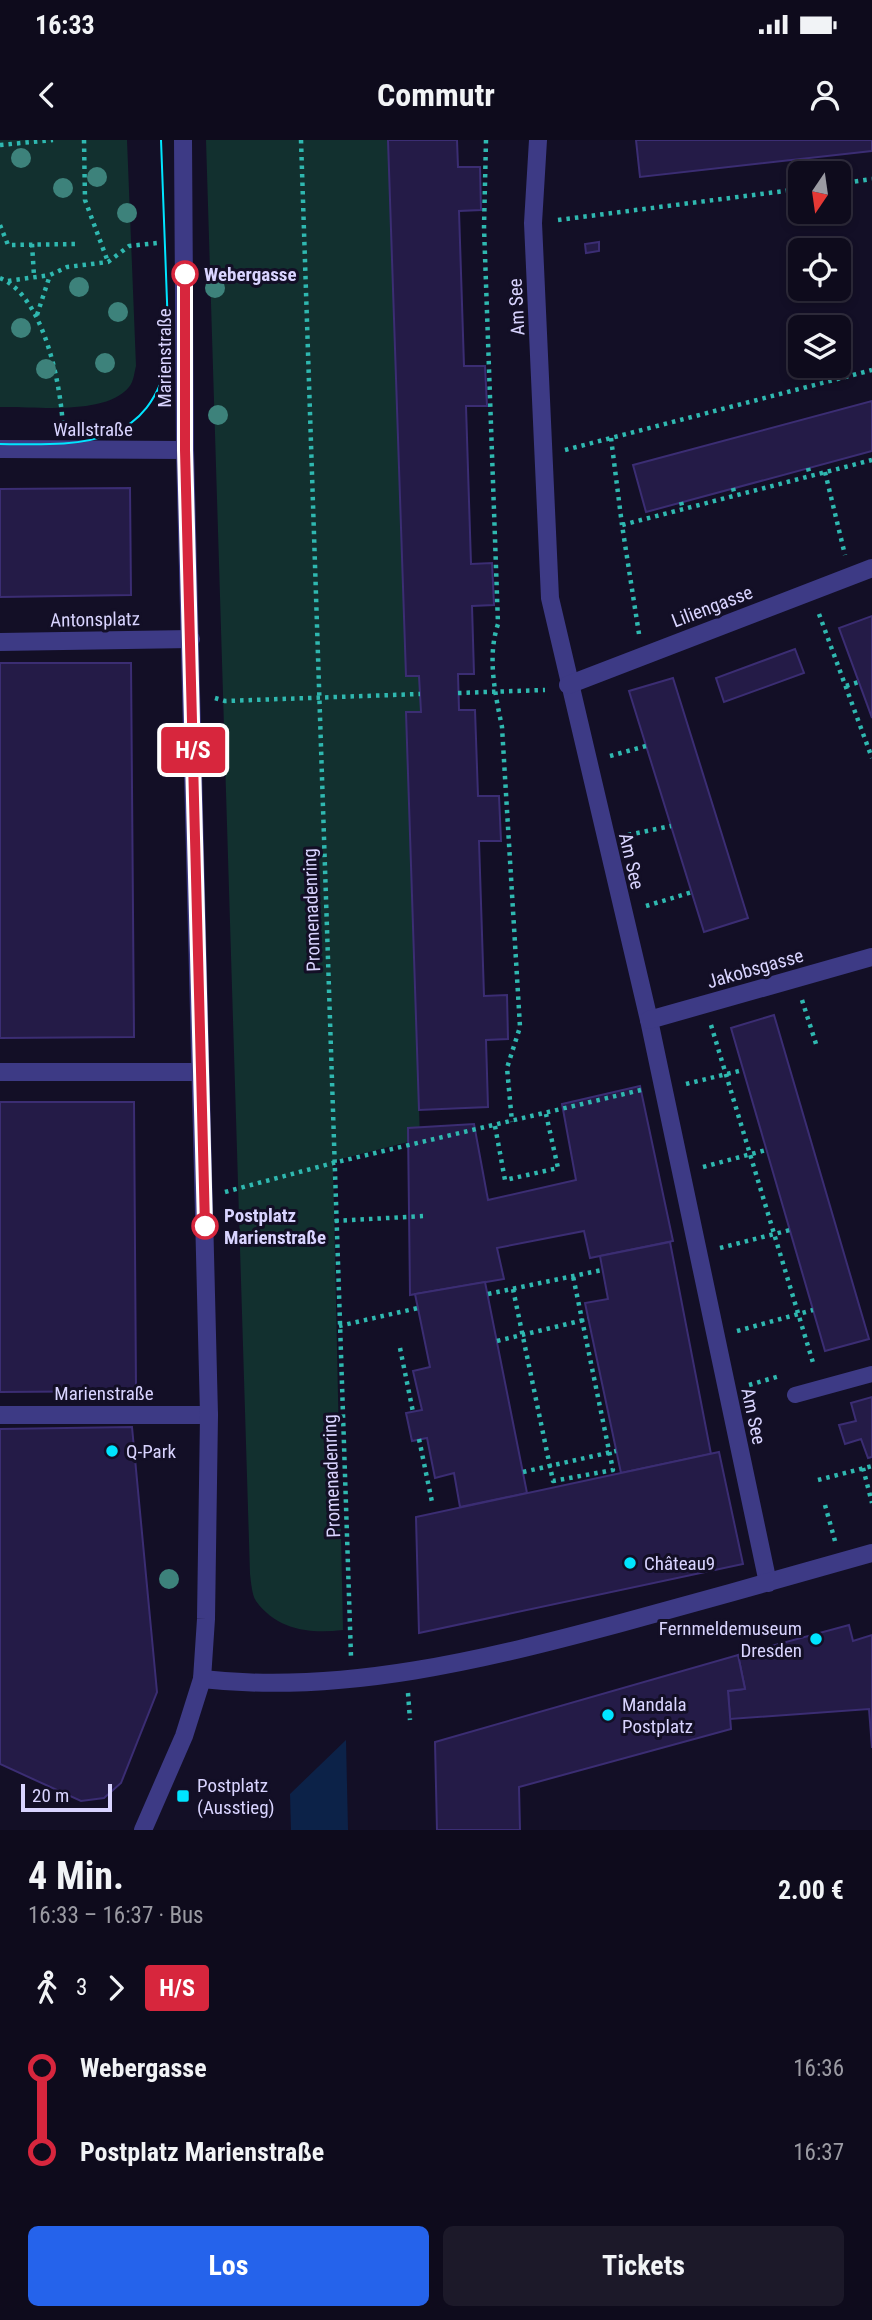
<!DOCTYPE html>
<html lang="de">
<head>
<meta charset="utf-8">
<style>
  :root { --surface:#0e0b1c; --page:#1c1929; --text:#f1f3f6; --muted:#9b9ba3; --line:#2e2b3b; --accent:#2563eb }
  body { margin:0; font-family:"Roboto Condensed",sans-serif; background:var(--page); color:var(--text); height:100vh; display:flex; flex-direction:column; font-size:26px; white-space:nowrap }
  * { box-sizing:border-box; margin:0 }
  p { font-size:23px; color:var(--muted) }
  .icon { flex:none; width:38px; height:38px; fill:none; stroke:currentColor; stroke-width:2; stroke-linecap:round; stroke-linejoin:round }
  .map { position:relative; height:1690px; overflow:hidden }
  .sheet { display:flex; flex-direction:column; background:var(--surface); flex:1 }
  .sheet>* { flex:none }
  .badge { padding:0 14px; border-radius:5px; font-size:24px; line-height:46px }
  .needle { width:46px; rotate:193deg }
  .tools { position:absolute; left:788px; top:21px; display:grid; gap:14px }
  .tools a { display:grid; place-items:center; width:63px; height:63px; border-radius:10px; background:var(--surface); box-shadow:0 4px 10px #0003,0 0 0 2px var(--line); font-size:35px }
  .scale { position:absolute; left:21px; bottom:18px; width:91px; box-sizing:border-box; padding-left:7px; border:4px solid #d9d4ff; border-top:0; font-size:19px; line-height:24px; white-space:nowrap; color:#d9d4ff; -webkit-text-stroke:5px #130f26; paint-order:stroke }
  .map>.badge { position:absolute; translate:-50% -50%; box-shadow:0 0 0 4px #fff }
  .legs { display:flex; align-items:center; gap:10px; height:77px; padding:0 28px; font-size:23px }
  .legs p { margin-inline-start:auto }
  .summary { display:flex; align-items:center; justify-content:space-between; height:119px; padding:0 28px }
  h1 { font-size:38px; font-weight:700; line-height:52px }
  .cta { display:flex; gap:14px; margin-top:auto; padding:14px 28px }
  .cta a { flex:1; height:80px; border-radius:10px; background:var(--accent); color:#fff; font-size:28px; font-weight:700; line-height:80px; text-align:center }
  .cta a+a { background:var(--page); color:var(--text) }
  ul { padding:0 28px; list-style:none }
  li { display:flex; align-items:center; gap:24px; height:84px; font-size:26px }
  li i { display:grid; place-items:center; width:10px; height:100%; margin:0 9px; background:currentColor }
  li i::after { content:''; width:18px; height:18px; margin:-9px; border:5px solid; border-radius:50%; background:var(--surface) }
  li p { margin-inline-start:auto }
  li:first-child i { background:linear-gradient(#0000 50%,currentColor 0) }
  li:last-child i { background:linear-gradient(currentColor 50%,#0000 0) }
  .status { display:flex; justify-content:space-between; align-items:center; height:49px; padding:0 35px; background:var(--surface); direction:ltr }
  .status svg { height:19px; fill:currentColor }
  header { display:flex; justify-content:space-between; align-items:center; height:91px; padding:0 28px; background:var(--surface); font-size:32px; font-weight:700 }
  .map>svg:first-child { display:block }
  .green { fill:#12302f }
  .water { fill:#0c2248 }
  .building { fill:#241b47; stroke:#3b2d73; stroke-width:2 }
  .lines { fill:none; stroke-linecap:round; stroke-linejoin:round }
  .path { stroke:#2fb8b0; stroke-width:4.5; stroke-dasharray:3.5 5; stroke-linecap:butt }
  .lane { stroke:#3d3a85; stroke-width:16 }
  .street { stroke:#3d3a85; stroke-width:18 }
  .tram { stroke:#00e5ff; stroke-width:2 }
  .tree { fill:#3d827b }
  .line-1-casing { stroke:#fff; stroke-width:16 }
  .line-1 { stroke:#d7263d; stroke-width:10 }
  .stop-1-dot { fill:#fff; stroke:#d7263d; stroke-width:3.5 }
  .poi-dot { fill:#00e5ff; stroke:#130f26; stroke-width:2.5 }
  .labels { text-anchor:middle; stroke-width:6; stroke-linejoin:round; paint-order:stroke }
  .stop-label { font-size:19px; font-weight:bold; fill:#d9d4ff; stroke:#130f26; text-anchor:start }
  .street-label { font-size:19px; fill:#d9d4ff; stroke:#130f26 }
  .poi-label { font-size:19px; fill:#d9d4ff; stroke:#130f26; text-anchor:start }
</style>
</head>
<body>
<div class="status"><b>16:33</b><svg viewBox="0 0 49 12"><path d="M0 12V9h3v3zM5 12V6h3v6zM10 12V3h3v9zM15 12V0h3v12zM26 1h20v11H26zM47 4h2v5h-2z"/></svg></div>
<header><svg class="icon" aria-label="back" viewBox="0 0 24 24"><path d="M15 5l-7 7 7 7"/></svg>Commutr<svg class="icon" aria-label="person" viewBox="0 0 24 24"><circle cx="12" cy="8" r="4"/><path d="M4 21q1-7 8-7t8 7"/></svg></header>
<div class="map">
<svg width="872" height="1690" viewBox="0 0 872 1690">
  <rect width="100%" height="100%" fill="#130f26"/>
  <g class="green">
    <path d="M0,0H127L136,226C134,233 134,241 129,247C105,276 36,266 0,267Z"/>
    <path d="M206,0H388L420,554L421,572L406,573L420,999L333,1021L343,1490C310,1494 277,1490 256,1461C252,1455 251,1442 250,1434Z"/>
  </g>
  <path class="water" d="M346,1600L348,1690H291L290,1654Z"/>
  <g class="building">
    <path d="M388,0H457L458,27H480L481,70L459,71L464,226H485L487,266H466L471,424L492,423L494,465L472,466L474,534H458L459,570H475L478,656H499L501,701H479L484,856L507,855L508,899L486,900L488,967L419,970L406,572H421L419,536H406Z"/>
    <path d="M636,0H872V11L640,37Z"/>
    <path d="M599,102V111L586,113L585,104Z"/>
    <path d="M872,261V311L646,372L633,325Z"/>
    <path d="M130,348L131,455L0,457V349Z"/>
    <path d="M872,476V578L839,488Z"/>
    <path d="M795,509L804,533L724,562L716,538Z"/>
    <path d="M0,523H131L134,897L0,898Z"/>
    <path d="M673,538L748,778L704,792L629,551Z"/>
    <path d="M774,875L869,1199L825,1211L731,888Z"/>
    <path d="M640,946L673,1101L590,1118L584,1091L497,1108L504,1139L410,1155L408,988L474,984L488,1060L576,1040L562,964Z"/>
    <path d="M0,962H134L136,1251L0,1252Z"/>
    <path d="M670,1102L711,1314L621,1333L585,1163L608,1159L600,1116Z"/>
    <path d="M485,1142L527,1353L460,1367L454,1333L435,1338L427,1298L412,1301L406,1273L422,1270L413,1231L430,1227L415,1154Z"/>
    <path d="M872,1257V1317L868,1318L861,1299L845,1304L839,1285L856,1281L851,1263Z"/>
    <path d="M132,1287L157,1552L121,1643L104,1658L81,1661L0,1624V1289Z"/>
    <path d="M719,1312L743,1424L419,1493L416,1377Z"/>
    <path d="M849,1485L853,1501L872,1495V1608L869,1569L730,1579L728,1551L745,1549L738,1515Z"/>
    <path d="M738,1515L745,1549L728,1551L731,1589L519,1647L520,1690H437L435,1602Z"/>
  </g>
  <g class="lines">
    <g class="path">
      <path d="M84,0L85,60L108,122"/>
      <path d="M301,0L351,1517"/>
      <path d="M486,0L484,87L498,484C487,517 495,553 502,587L520,887L507,928L512,982"/>
      <path d="M0,5L53,0"/>
      <path d="M838,44L872,39"/>
      <path d="M558,80L800,49"/>
      <path d="M0,85L8,105L75,104"/>
      <path d="M32,104L34,136"/>
      <path d="M0,138C44,156 61,245 63,288"/>
      <path d="M8,141L50,135"/>
      <path d="M37,175L50,135L67,127L108,122L129,106L157,103"/>
      <path d="M611,298L622,385"/>
      <path d="M565,310L872,230"/>
      <path d="M808,328L810,336"/>
      <path d="M825,332L845,415"/>
      <path d="M733,348L735,356"/>
      <path d="M681,362L683,369"/>
      <path d="M819,474L872,618"/>
      <path d="M639,494L622,385L872,320"/>
      <path d="M846,546L859,542"/>
      <path d="M458,553L545,550"/>
      <path d="M215,558L225,561L420,554"/>
      <path d="M610,616L646,606"/>
      <path d="M628,695L671,686"/>
      <path d="M646,766L692,752"/>
      <path d="M802,860L817,907"/>
      <path d="M711,885L814,1226"/>
      <path d="M686,944L743,930"/>
      <path d="M495,986L505,1040L558,1028L546,974"/>
      <path d="M703,1027L766,1010"/>
      <path d="M225,1052L333,1023L641,950"/>
      <path d="M335,1081L423,1076"/>
      <path d="M720,1108L790,1090"/>
      <path d="M513,1149L553,1341L613,1330L573,1136"/>
      <path d="M488,1154L602,1130"/>
      <path d="M339,1186L418,1168"/>
      <path d="M737,1191L813,1170"/>
      <path d="M497,1201L588,1179"/>
      <path d="M400,1208L413,1272"/>
      <path d="M749,1245L780,1236"/>
      <path d="M419,1299L432,1362"/>
      <path d="M863,1328L872,1363"/>
      <path d="M523,1332L616,1311"/>
      <path d="M818,1340L872,1326"/>
      <path d="M825,1365L835,1401"/>
      <path d="M408,1553L410,1580"/>
    </g>
    <path class="lane" d="M795,1255L872,1234"/>
    <g class="street">
      <path d="M538,0L533,83L550,458L649,880L768,1443"/>
      <path d="M0,309L185,310"/>
      <path d="M0,502L191,499"/>
      <path d="M568,545L872,428"/>
      <path d="M649,880L872,817"/>
      <path d="M0,932H199"/>
      <path d="M0,1275H209"/>
      <path d="M202,1539C343,1555 487,1519 621,1483C705,1460 788,1437 872,1413"/>
      <path d="M143,1690L184,1596L202,1539L206,1479L209,1275L185,310L183,0"/>
    </g>
    <path class="tram" d="M0,304C80,305 149,310 169,215L161,0"/>
  </g>
  <g class="tree">
    <circle cx="21" cy="18" r="10"/>
    <circle cx="97" cy="37" r="10"/>
    <circle cx="63" cy="48" r="10"/>
    <circle cx="127" cy="73" r="10"/>
    <circle cx="79" cy="147" r="10"/>
    <circle cx="215" cy="148" r="10"/>
    <circle cx="118" cy="172" r="10"/>
    <circle cx="21" cy="188" r="10"/>
    <circle cx="105" cy="223" r="10"/>
    <circle cx="46" cy="229" r="10"/>
    <circle cx="218" cy="275" r="10"/>
    <circle cx="169" cy="1439" r="10"/>
  </g>
  <g class="lines">
    <g class="line-1-casing">
      <path id="line-1" d="M185,134V310L205,1086"/>
    </g>
    <use href="#line-1" class="line-1"/>
  </g>
  <g class="stop-1-dot">
    <circle cx="185" cy="134" r="12"/>
    <circle cx="205" cy="1086" r="12"/>
  </g>
  <g class="poi-dot">
    <circle cx="112" cy="1311" r="7"/>
    <circle cx="630" cy="1423" r="7"/>
    <circle cx="816" cy="1499" r="7"/>
    <circle cx="608" cy="1575" r="7"/>
    <rect x="176" y="1649" width="14" height="14" rx="3.5"/>
  </g>
  <g class="labels">
    <g class="stop-label">
      <text x="204" y="141">Webergasse</text>
      <text x="224" y="1082">Postplatz<tspan x="224" dy="22">Marienstraße</tspan></text>
    </g>
    <g class="street-label">
      <text transform="translate(516 167) rotate(-93)" y="7">Am See</text>
      <text transform="translate(164 218) rotate(-90)" y="7">Marienstraße</text>
      <text x="93" y="296">Wallstraße</text>
      <text transform="translate(712 466) rotate(-21)" y="7">Liliengasse</text>
      <text transform="translate(95 479) rotate(-1)" y="7">Antonsplatz</text>
      <text transform="translate(632 721) rotate(77)" y="7">Am See</text>
      <text transform="translate(311 770) rotate(-92)" y="7">Promenadenring</text>
      <text transform="translate(755 828) rotate(-16)" y="7">Jakobsgasse</text>
      <text x="104" y="1260">Marienstraße</text>
      <text transform="translate(754 1276) rotate(78)" y="7">Am See</text>
      <text transform="translate(331 1336) rotate(-92)" y="7">Promenadenring</text>
    </g>
    <g class="poi-label">
      <text x="126" y="1318">Q-Park</text>
      <text x="644" y="1430">Château9</text>
      <text x="802" y="1495" text-anchor="end">Fernmeldemuseum<tspan x="802" dy="22">Dresden</tspan></text>
      <text x="622" y="1571">Mandala<tspan x="622" dy="22">Postplatz</tspan></text>
      <text x="197" y="1652">Postplatz<tspan x="197" dy="22">(Ausstieg)</tspan></text>
    </g>
  </g>
</svg>
<div class="tools">
<a><svg class="needle" viewBox="-14 -14 28 28"><path d="M0-13l5 13h-10z" fill="#e53935"/><path d="M0 13l5-13h-10z" fill="#9b9ba3"/></svg></a>
<a><svg class="icon" aria-label="locate" viewBox="0 0 24 24"><circle cx="12" cy="12" r="6"/><path d="M12 2v4M12 18v4M2 12h4M18 12h4"/></svg></a>
<a><svg class="icon" aria-label="layers" viewBox="0 0 24 24"><path d="M12 4l9 5-9 5-9-5zM3 14l9 5 9-5"/></svg></a>
</div>
<div class="scale">20 m</div>
<b class="badge" style="left:193px;top:610px;background:#d7263d;color:#fff">H/S</b>
</div>
<section class="sheet">
<div class="summary"><div><h1>4 Min.</h1><p>16:33 – 16:37 · Bus</p></div><b>2.00 €</b></div>
<div class="legs"><svg class="icon" aria-label="walk" viewBox="0 0 24 24"><circle cx="13" cy="4" r="2"/><path d="M13 8l-2 6 4 7M11 14l-3 7M7 12l3-4h3l4 4"/></svg>3<svg class="icon" aria-label="forward" viewBox="0 0 24 24"><path d="M9 5l7 7-7 7"/></svg><b class="badge" style="background:#d7263d;color:#fff">H/S</b></div>
<ul>
<li><i style="color:#d7263d"></i><b>Webergasse</b><p>16:36</p></li>
<li><i style="color:#d7263d"></i><b>Postplatz Marienstraße</b><p>16:37</p></li>
</ul>
<div class="cta"><a>Los</a><a>Tickets</a></div>
</section>
</body>
</html>
